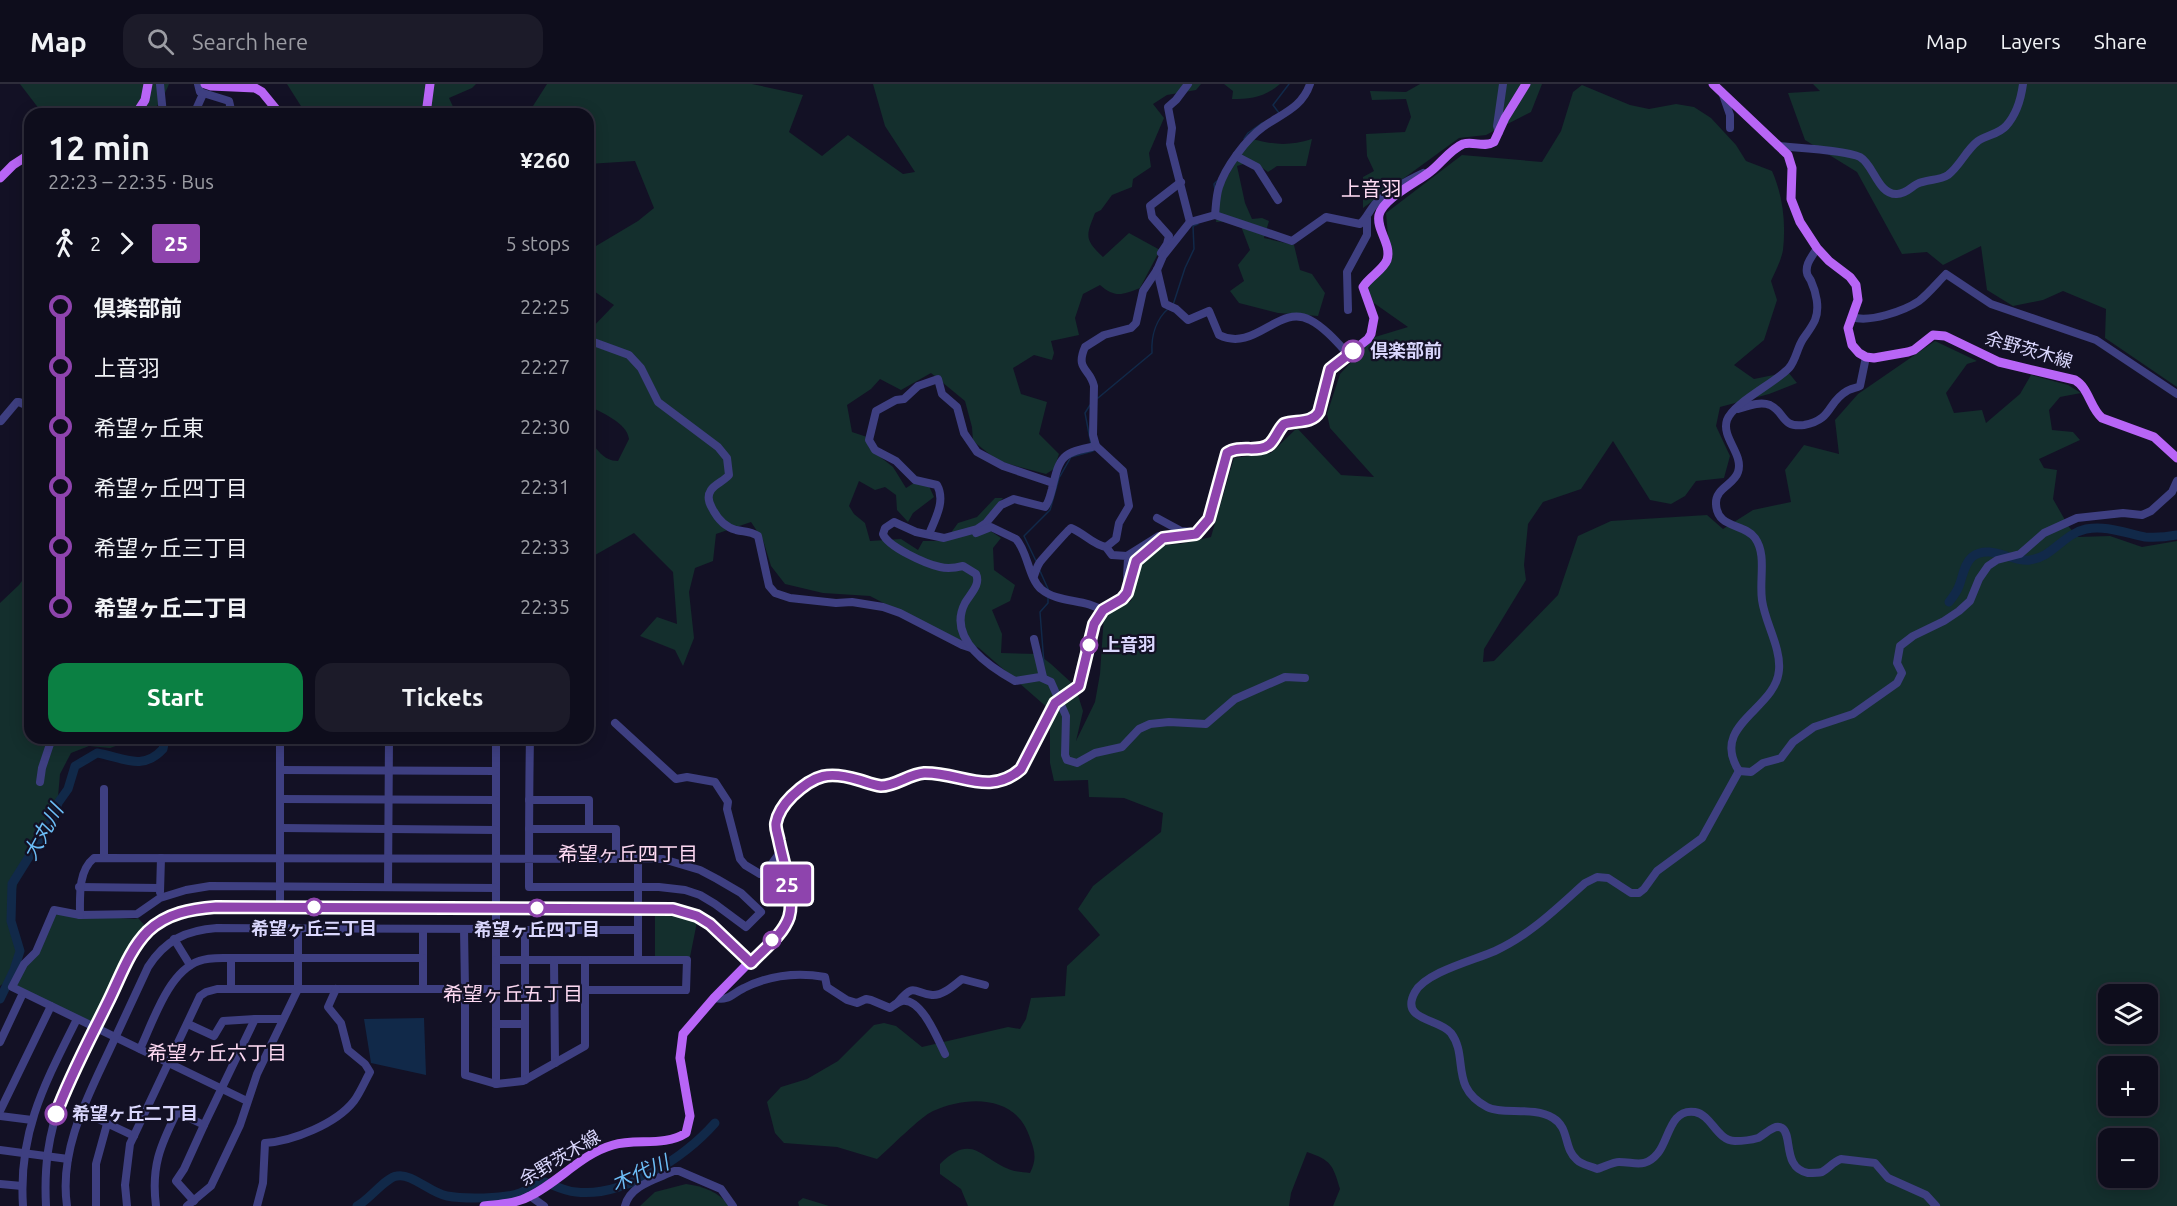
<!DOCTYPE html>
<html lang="en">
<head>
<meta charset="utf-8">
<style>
  :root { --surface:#0e0d1c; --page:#1c1b29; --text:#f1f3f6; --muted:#9b9ca3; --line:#2e2d3b; --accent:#0b8043 }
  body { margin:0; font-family:Ubuntu,"Noto Sans JP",sans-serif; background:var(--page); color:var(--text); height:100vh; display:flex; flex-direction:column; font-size:22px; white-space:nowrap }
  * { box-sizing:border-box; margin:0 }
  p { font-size:20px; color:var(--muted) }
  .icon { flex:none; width:33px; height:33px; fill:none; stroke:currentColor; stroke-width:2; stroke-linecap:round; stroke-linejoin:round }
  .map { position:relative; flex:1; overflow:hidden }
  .details { position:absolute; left:24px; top:24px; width:570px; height:636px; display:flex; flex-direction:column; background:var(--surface); border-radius:18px; box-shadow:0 3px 15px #0003,0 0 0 2px var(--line) }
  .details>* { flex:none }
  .badge { padding:0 12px; border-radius:4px; font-size:21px; line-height:39px }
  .buttons { position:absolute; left:2098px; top:900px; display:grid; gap:12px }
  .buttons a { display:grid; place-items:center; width:60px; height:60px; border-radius:12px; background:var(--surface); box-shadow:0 3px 15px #0003,0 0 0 2px var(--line); font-size:30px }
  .map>.badge { position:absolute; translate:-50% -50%; box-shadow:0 0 0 3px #fff }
  .legs { display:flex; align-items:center; gap:9px; height:66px; padding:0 24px; font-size:20px }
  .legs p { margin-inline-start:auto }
  .head { display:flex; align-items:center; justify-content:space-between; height:102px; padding:0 24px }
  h1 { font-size:33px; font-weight:700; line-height:45px }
  .button { display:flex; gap:12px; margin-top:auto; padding:12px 24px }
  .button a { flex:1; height:69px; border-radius:18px; background:var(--accent); color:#fff; font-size:24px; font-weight:700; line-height:69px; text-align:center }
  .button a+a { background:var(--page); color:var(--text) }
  ul { padding:0 24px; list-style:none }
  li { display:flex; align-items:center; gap:21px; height:60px; font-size:22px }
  li i { display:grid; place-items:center; width:9px; height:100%; margin:0 8px; background:currentColor }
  li i::after { content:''; width:15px; height:15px; margin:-8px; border:4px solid; border-radius:50%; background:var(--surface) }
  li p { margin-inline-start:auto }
  li:first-child i { background:linear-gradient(#0000 50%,currentColor 0) }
  li:last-child i { background:linear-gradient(currentColor 50%,#0000 0) }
  header { display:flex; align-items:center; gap:36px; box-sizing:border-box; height:84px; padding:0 30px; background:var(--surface); border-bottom:2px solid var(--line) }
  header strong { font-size:28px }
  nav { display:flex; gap:33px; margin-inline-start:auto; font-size:21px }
  .search { width:420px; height:54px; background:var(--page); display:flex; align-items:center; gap:15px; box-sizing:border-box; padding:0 21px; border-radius:18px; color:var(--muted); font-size:22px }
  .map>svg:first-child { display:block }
  .green { fill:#142f2d; fill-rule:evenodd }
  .water { fill:#112949 }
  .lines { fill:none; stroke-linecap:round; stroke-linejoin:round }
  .stream { stroke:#112949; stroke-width:1.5 }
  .river { stroke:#112949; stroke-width:9 }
  .minor { stroke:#3e3f81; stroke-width:8 }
  .major { stroke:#b865f6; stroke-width:9 }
  .line-1-casing { stroke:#fff; stroke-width:14 }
  .line-1 { stroke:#8e44ad; stroke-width:9 }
  .stop-1-dot { fill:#fff; stroke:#8e44ad; stroke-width:3 }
  .labels { text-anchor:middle; stroke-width:4.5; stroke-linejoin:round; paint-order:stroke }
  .street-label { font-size:18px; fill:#dad7fd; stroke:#131125 }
  .stop-label { font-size:18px; font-weight:bold; fill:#dad7fd; stroke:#131125; text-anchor:start }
  .neighbourhood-label { font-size:20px; fill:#fdd9f2; stroke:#131125 }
  .water-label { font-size:20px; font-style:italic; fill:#6cbdf6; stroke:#131125 }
</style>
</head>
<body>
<header>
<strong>Map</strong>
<div class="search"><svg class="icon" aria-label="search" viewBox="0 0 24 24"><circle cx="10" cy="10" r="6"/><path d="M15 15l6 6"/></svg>Search here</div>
<nav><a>Map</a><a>Layers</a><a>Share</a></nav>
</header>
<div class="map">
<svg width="2177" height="1122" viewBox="0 0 2177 1122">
  <rect width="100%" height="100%" fill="#131125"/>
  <g class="green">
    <path d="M20,0H169L161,18L148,30H43Z"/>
    <path d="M287,0H476L472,4L449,14L455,27L474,30H306Z"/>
    <path d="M547,0H752L803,11L789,48L822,72L848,51L903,90L915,88L885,42L873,0H1201L1196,6L1167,11L1153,20L1164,34L1149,69L1151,83L1133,95L1132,103L1112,111L1101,126L1095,129C1086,152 1084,155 1103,173L1129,149L1160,166L1140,204C1122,211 1115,214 1100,201L1083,210L1075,234L1079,251L1051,257L1054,269L1052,276L1034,271L1013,284L1021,310L1047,318L1039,350L1059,370L1054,385L1046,390L998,377L973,357L972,343L965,317L931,289L901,306L880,295L871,305L847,321L852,348L867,353L869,364L893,383L906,404L917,397L928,400L934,413L913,429L908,438L897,426L896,411L885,403L875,406L859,397L849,422L854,430L865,439L870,457L901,455L918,466L923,457H945L958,439L977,433L995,414H1003L980,440L1001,454L993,464L994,486L1015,501L1010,517L992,526L1002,550L1001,569L1038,570L1051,580L1075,602L1083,627L1076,657L1095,618L1100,590L1104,531L1131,517L1140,481L1162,461L1180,460L1211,453L1234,374L1271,369L1297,344L1341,391L1374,393L1330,344L1327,330L1340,290L1375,253L1408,243L1371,217L1368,200L1390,175L1386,129L1462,71L1542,78L1561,47L1573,8L1582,1L1630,21L1649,25L1676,20L1694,23L1711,34L1736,61L1746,77L1772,87C1783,112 1786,139 1783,166C1781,177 1775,188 1771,197L1777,216L1764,256L1734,281L1754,295L1788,288L1797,299L1769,310L1720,323L1716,342L1730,372L1724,394L1696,397L1685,412L1671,420L1650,416L1613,357L1581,405L1543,418L1528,440L1524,481L1526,496L1484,565L1483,578L1494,577L1558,511L1578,452L1611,437L1707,431L1723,445L1753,426L1791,418L1785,386L1804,361L1839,370L1835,336L1858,310L1935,257L1977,277L1967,280L1946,309L1954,329L1982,326L1986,339L2020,310L2031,291L2068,301L2081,309L2060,313L2049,326L2052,346L2073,348L2080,356L2039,375L2044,384L2057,386L2053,415L2069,443L2078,453L2110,452L2142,463L2177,457V1122H1333L1340,1105C1333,1081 1331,1076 1307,1068L1291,1109L1289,1122H968L961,1105L940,1090V1080C973,1048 980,1075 1011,1086C1017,1088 1024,1088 1030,1089C1037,1075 1035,1068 1030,1054C1017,1011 968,1011 933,1027C920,1033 890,1064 877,1075L837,1063L784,1059L775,1049L767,1018L781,1003L807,995L838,977L874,941L884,939L896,942L922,963L1008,943L1020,945L1026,935L1031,914L1065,912L1067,882L1100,851L1078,825L1093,802L1161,748L1163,729L1124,714L1089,713L1088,696L1054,697L1050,679V626L979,564L926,541L870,512L823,509L785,500L771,482L763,456L751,438L716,450L713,477L695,484L689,508L694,554L683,582L675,566L640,552L657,533L677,540L673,488L634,449L588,475V353C596,364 603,377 618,377L629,355C627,338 601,329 588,321V248L614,221L588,203V172L596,162L638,137L654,124L635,77L588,80V30H540L533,22ZM2109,910H2148V950H2109ZM2109,982H2148V1022H2109ZM2109,1054H2148V1094H2109Z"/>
    <path d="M1224,0H1280C1265,13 1251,15 1232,15L1233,7Z"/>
    <path d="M1420,0H1542L1531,28L1486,51L1459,54L1363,124V93L1374,87L1367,72L1366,50L1405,48L1411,33L1406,15L1372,16L1370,7L1406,8Z"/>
    <path d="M1813,0H2177V303L2105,254L2106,225L2063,207L2043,216L2013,222L1987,206L1981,162L1943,181L1927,168L1902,170L1857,88L1805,56L1788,9L1820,7Z"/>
    <path d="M1252,55C1275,61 1289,62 1312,55L1306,82H1277L1268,88L1253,77L1237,82L1245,119L1252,135L1262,134L1269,137L1264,154L1294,161L1300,186L1312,190L1325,209L1318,232L1278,229L1239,219L1230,207L1244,197L1238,181L1250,166L1239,137L1216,138L1220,106L1237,76Z"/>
    <path d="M30,486V654H139L110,664L89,662L71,669L60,690L58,713L18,796L13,819L20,886L0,902V519L19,501Z"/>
    <path d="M58,830L135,835L138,834L146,843L124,874L91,938L16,903L26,881L55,831Z"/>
    <path d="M655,830L676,831L697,838L690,873H655Z"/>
    <path d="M686,1100C702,1102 720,1108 729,1122H640L655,1108Z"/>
    <path d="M803,1114L829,1122H799L798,1118Z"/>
  </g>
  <path class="water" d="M424,934L426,991L371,979L364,935Z"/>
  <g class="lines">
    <g class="stream">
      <path d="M1279,29L1273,21L1289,0"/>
      <path d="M1244,55L1248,49L1262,39"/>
      <path d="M1215,106L1214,100L1217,97"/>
      <path d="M1173,221L1185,184L1194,165L1193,142L1198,140"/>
      <path d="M1098,314L1152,269C1151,252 1156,235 1169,224"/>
      <path d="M1090,321L1085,329L1091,360"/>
      <path d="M1036,477L1024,452L1050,426L1059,394L1071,373L1093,367"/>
      <path d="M1040,487L1049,507"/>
      <path d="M1044,580L1040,528L1048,519V512"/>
    </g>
    <g class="river">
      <path d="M1949,518C1953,513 1957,508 1959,502C1963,492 1964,480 1972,473C1990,459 2012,479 2030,476C2053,473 2063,450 2086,445C2106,441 2125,449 2145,453C2156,454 2166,453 2177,451"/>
      <path d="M0,915L14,886L20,867L11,837L12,800L52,736L58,719L68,705L75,682L97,669C122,673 142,688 163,665L165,654"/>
      <path d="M357,1122C369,1116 386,1093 397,1092C412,1089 430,1109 447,1112C463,1115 505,1115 520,1109C529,1106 536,1100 545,1098C555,1102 565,1107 576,1108C623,1114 685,1073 715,1039"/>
    </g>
    <g class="minor">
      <path d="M160,0L163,30"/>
      <path d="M198,0L200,8L229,17L232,30"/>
      <path d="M1188,0L1176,16L1168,23L1172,44L1170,60L1190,138"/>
      <path d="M1722,8L1730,31V44"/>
      <path d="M194,30L203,10"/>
      <path d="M1499,48L1497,42L1503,0"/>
      <path d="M1778,62C1796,64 1846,66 1860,73C1874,81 1878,111 1897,110C1906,110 1911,103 1917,100C1927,95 1939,97 1948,91C1960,82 1966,66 1978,57C1987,51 1999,50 2006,42C2017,30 2021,15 2023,0"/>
      <path d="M1236,72L1257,83L1278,116"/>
      <path d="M1215,131L1292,157L1326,133L1360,140C1367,134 1369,127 1375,120C1388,107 1406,97 1423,89"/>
      <path d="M1161,169L1167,160L1169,152L1152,133L1150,122L1181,98"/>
      <path d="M1157,186L1165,220L1176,225L1188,236L1209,227L1219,251C1255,269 1279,219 1310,236C1324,243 1337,258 1348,270"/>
      <path d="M1348,226L1347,188L1367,151V134"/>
      <path d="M1852,233C1869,239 1904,227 1919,217C1929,209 1937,199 1946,190L1991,220L2096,256L2177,310"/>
      <path d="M588,256L629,271L641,284L658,318L718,363L727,374L729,391C724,397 715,400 711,406C707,412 709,419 712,424C717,434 725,443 736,446C745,448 750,447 758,452L769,502L775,509L790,514L836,519L852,518L883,523L900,529L962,561L971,564"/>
      <path d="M1738,325C1748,322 1760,317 1770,321C1785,328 1781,344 1804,341C1833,336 1827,318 1847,307C1850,305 1856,304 1860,302L1866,273"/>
      <path d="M1,337L17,318H19L30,323"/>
      <path d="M1096,362C1062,369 1060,371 1052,405C1050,412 1049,418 1045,423L1014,415L1001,421L986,439L977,445L944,454L916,448L894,438L885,444L883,450C888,463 926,480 940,483C948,485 955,484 963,482L976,490C981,501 970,510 965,519C947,554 988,582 1015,597L1040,593L1051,598L1066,632L1065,671L1067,676L1077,679L1095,669L1122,663L1139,645L1150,640L1169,638L1206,640L1235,615L1285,593L1305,594"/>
      <path d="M1157,434L1181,447L1194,448"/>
      <path d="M976,449L991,443L1016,455C1028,468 1028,493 1041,505C1059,520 1085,514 1103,527"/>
      <path d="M929,450C935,435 946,417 937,401L915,396L896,377L875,366L869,356L876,327L896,316L904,315L918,302L938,295L942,310L957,323L964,349L977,368L1003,382L1053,399"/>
      <path d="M1106,463L1116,455L1119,439L1129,422L1123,387L1096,362L1093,351L1094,302C1090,284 1075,286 1085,263L1104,251L1131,244L1136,239L1143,207L1157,186L1163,172L1190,138L1215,131C1216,122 1216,112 1219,103C1225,84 1246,55 1263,43C1281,30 1302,24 1310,0"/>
      <path d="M1127,472L1159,452L1161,453"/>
      <path d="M1034,492C1036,487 1037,482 1040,478C1044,473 1068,446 1071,444C1084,449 1093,461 1106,463L1112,471L1127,472L1128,474L1127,495"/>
      <path d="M1034,555L1043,593"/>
      <path d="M615,639L676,695L687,693L715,698L728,718L727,725L740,775L745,781L760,790L765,789L781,767"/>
      <path d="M496,654V1000"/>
      <path d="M280,655L429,654"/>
      <path d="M280,686L496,687"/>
      <path d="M1739,687L1702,754L1657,787L1644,805L1639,809H1631L1608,794L1597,793L1585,799C1557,824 1530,851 1495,867C1475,876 1426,888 1415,908C1399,937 1439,934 1451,949C1469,973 1449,1003 1487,1023C1502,1031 1533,1022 1553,1034C1570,1044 1563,1064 1577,1076C1582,1081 1591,1082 1597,1085C1604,1083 1613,1078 1619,1078C1635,1078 1645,1085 1658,1069C1669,1056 1670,1024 1695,1028C1712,1031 1716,1056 1735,1057C1742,1057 1751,1056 1758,1054C1765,1051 1774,1039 1782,1044C1793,1051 1782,1084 1808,1089C1812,1089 1818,1089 1822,1088C1829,1084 1833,1078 1841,1075L1875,1079L1888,1094L1926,1111L1936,1122"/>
      <path d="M1739,687C1709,640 1776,626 1779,586C1781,563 1765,539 1762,516C1759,495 1767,471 1755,454C1744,439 1717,445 1716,420C1715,404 1734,401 1738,388C1744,370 1721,354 1727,336C1733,319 1775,299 1789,284C1796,276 1797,264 1803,255C1807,249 1812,243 1815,236C1820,224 1816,208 1811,197C1810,194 1807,192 1807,189C1805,179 1813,172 1817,164"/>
      <path d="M1739,687L1751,688L1763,679L1781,674L1793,658L1814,643L1853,630L1897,599L1902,589L1897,579L1900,562L1913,552L1944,537L1959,527L1970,517L1979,495L1988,482L1997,476L2020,470L2044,449L2077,434L2123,429L2142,431L2151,427L2172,408L2177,397"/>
      <path d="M40,698L42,684L52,654"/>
      <path d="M104,705V774"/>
      <path d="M280,715L496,716"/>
      <path d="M529,716H589V745"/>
      <path d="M281,744L496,746"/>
      <path d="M529,745H616V774"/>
      <path d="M638,774V876"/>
      <path d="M79,803L160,804"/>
      <path d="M388,803L389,654"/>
      <path d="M160,808L161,774"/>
      <path d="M280,823V654"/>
      <path d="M80,831L137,830L160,814L186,806L210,802L496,804"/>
      <path d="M423,845V905"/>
      <path d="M464,845L465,905H496"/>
      <path d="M174,855L190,881"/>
      <path d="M496,876H687L686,906H585"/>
      <path d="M554,876L555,979"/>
      <path d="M231,904V874"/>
      <path d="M714,914C730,917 731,910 744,904C770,891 797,888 825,893L827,903L847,916L857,919L866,915L871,916L890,924C893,922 898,918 902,917C922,914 938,956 945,970"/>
      <path d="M898,918C915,898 913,909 932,911C943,912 954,901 962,895L985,901"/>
      <path d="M188,940L214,952L223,937L255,935"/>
      <path d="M496,940H525"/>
      <path d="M0,958L23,909"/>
      <path d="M140,965C153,938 168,888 199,877C209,873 220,874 231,874H423"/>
      <path d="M525,996V846H638"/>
      <path d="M247,1017L12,903L24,880L36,868L54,826L80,831C80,812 78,787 94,774L663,775L700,786L717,795L741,809L761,828L746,843L715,820L700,811L685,806L659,803H529C529,753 529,704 530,654"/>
      <path d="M0,1027L51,922"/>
      <path d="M81,1027L134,1052"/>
      <path d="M0,1032L32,1036"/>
      <path d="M204,1041L255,935H283"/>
      <path d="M0,1066L68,1075"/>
      <path d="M0,1100L22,1102"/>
      <path d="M530,1112L544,1122"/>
      <path d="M23,1122C18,1048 45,999 77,935"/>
      <path d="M46,1122C44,1083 48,1051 62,1014L130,873L139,859L149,847L171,831L191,825L216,823L673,825L697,832L710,840L751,878"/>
      <path d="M67,1122C59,1067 86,1016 109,967C122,939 135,911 148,883C165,856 187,846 217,844L496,845"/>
      <path d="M96,1122V1080L107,1040"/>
      <path d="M127,1122L125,1101L130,1060L200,912L206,908L217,905H298V844"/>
      <path d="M156,1122C151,1083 160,1062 177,1028L204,1041L184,1085L176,1097L194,1117"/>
      <path d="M187,1122L211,1102L240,1041L257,990L298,905H465V991L496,1000L523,997L585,962V876"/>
      <path d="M257,1122L263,1099L265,1059C293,1057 336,1040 354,1017C360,1009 365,997 370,988L365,980L348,966L341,939L328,923L336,905"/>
      <path d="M625,1122C630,1101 657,1095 674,1087H679L721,1105L733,1122"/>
    </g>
    <g class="major">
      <path d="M205,0L211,2L255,4L262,8L280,30"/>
      <path d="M1713,0L1788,71L1792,84L1791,115L1800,138L1817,164L1829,177L1850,193L1856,201L1858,216L1848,244L1852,261L1859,269L1866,273L1874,274L1908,268L1914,266L1933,251L1945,252L1999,278L2075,296C2089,304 2090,324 2102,334L2154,353L2177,374"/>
      <path d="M136,30L145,16L148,0"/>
      <path d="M426,30L430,0"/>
      <path d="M0,94L13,81L30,70"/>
      <path d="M484,1122C499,1120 516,1120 530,1112C559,1098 581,1070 613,1061C636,1054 664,1063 686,1049L690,1032L680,974L683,950L714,914L782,845C814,790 733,742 815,696C839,682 857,701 881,702C896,702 909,690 924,689C960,688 989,713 1021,685L1055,619L1073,607L1082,596L1094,540L1098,533L1106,524L1122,515L1127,509L1134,482L1140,473L1163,454L1171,452H1192L1203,444L1211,428L1227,369C1240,361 1259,370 1270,360C1275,355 1278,346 1284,340C1296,336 1311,340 1319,328L1330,285L1368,255L1371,250L1374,234L1363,203C1369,193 1383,186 1387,176C1392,160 1376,146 1379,131C1383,114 1418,98 1431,87C1441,79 1451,65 1463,60C1474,57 1484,64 1494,58L1505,34L1526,0"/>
    </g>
  </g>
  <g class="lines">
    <g class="line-1-casing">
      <path id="line-1" d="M56,1030C70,992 90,955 108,918C120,894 129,866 148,847C167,829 191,825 216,823L673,825L697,832L710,840L751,879C763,866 783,851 789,833C795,813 783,777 779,757C778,751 775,744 776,739C778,728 785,719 792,712C815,690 829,687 859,696C866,698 873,701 881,702C896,702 909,690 924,689C960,688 989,713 1021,685L1055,619L1079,602L1094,540L1103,526L1122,515L1127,509L1136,477L1163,454L1196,450L1209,435L1227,369C1240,360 1259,370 1270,360C1276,354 1278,346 1284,340C1296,336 1312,340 1319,328L1330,285L1353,267"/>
    </g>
    <use href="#line-1" class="line-1"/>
  </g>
  <g class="stop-1-dot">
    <circle cx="1353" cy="267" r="10"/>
    <circle cx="1089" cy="561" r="8"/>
    <circle cx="314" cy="823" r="8"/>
    <circle cx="537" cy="824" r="8"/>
    <circle cx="772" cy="856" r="8"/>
    <circle cx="56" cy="1030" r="10"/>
  </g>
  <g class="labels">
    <g class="street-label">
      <text transform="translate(2029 266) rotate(16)" y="6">余野茨木線</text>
      <text transform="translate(560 1074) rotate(-31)" y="6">余野茨木線</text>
    </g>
    <g class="stop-label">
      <text x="1370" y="273">倶楽部前</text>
      <text x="1102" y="567">上音羽</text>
      <text x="314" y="851" text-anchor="middle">希望ヶ丘三丁目</text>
      <text x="537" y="852" text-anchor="middle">希望ヶ丘四丁目</text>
      <text x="72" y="1036">希望ヶ丘二丁目</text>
    </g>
    <g class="neighbourhood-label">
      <text x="1371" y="112">上音羽</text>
      <text x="628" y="777">希望ヶ丘四丁目</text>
      <text x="513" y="917">希望ヶ丘五丁目</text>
      <text x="217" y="976">希望ヶ丘六丁目</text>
    </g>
    <g class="water-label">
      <text transform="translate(43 748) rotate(-61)" y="7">大丸川</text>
      <text transform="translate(640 1089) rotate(-23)" y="7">木代川</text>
    </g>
  </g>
</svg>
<div class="buttons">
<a><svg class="icon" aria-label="layers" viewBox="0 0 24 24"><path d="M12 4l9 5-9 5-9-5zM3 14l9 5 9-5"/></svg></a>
<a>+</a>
<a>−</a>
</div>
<b class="badge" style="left:787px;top:800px;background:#8e44ad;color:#fff">25</b>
<section class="details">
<div class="head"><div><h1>12 min</h1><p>22:23 – 22:35 · Bus</p></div><b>¥260</b></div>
<div class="legs"><svg class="icon" aria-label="walk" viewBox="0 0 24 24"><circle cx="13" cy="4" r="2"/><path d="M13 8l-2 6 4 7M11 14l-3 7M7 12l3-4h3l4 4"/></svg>2<svg class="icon" aria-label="forward" viewBox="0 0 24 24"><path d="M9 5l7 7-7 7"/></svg><b class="badge" style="background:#8e44ad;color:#fff">25</b><p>5 stops</p></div>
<ul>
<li><i style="color:#8e44ad"></i><b>倶楽部前</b><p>22:25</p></li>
<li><i style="color:#8e44ad"></i><span>上音羽</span><p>22:27</p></li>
<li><i style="color:#8e44ad"></i><span>希望ヶ丘東</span><p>22:30</p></li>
<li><i style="color:#8e44ad"></i><span>希望ヶ丘四丁目</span><p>22:31</p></li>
<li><i style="color:#8e44ad"></i><span>希望ヶ丘三丁目</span><p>22:33</p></li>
<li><i style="color:#8e44ad"></i><b>希望ヶ丘二丁目</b><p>22:35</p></li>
</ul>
<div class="button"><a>Start</a><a>Tickets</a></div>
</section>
</div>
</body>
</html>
